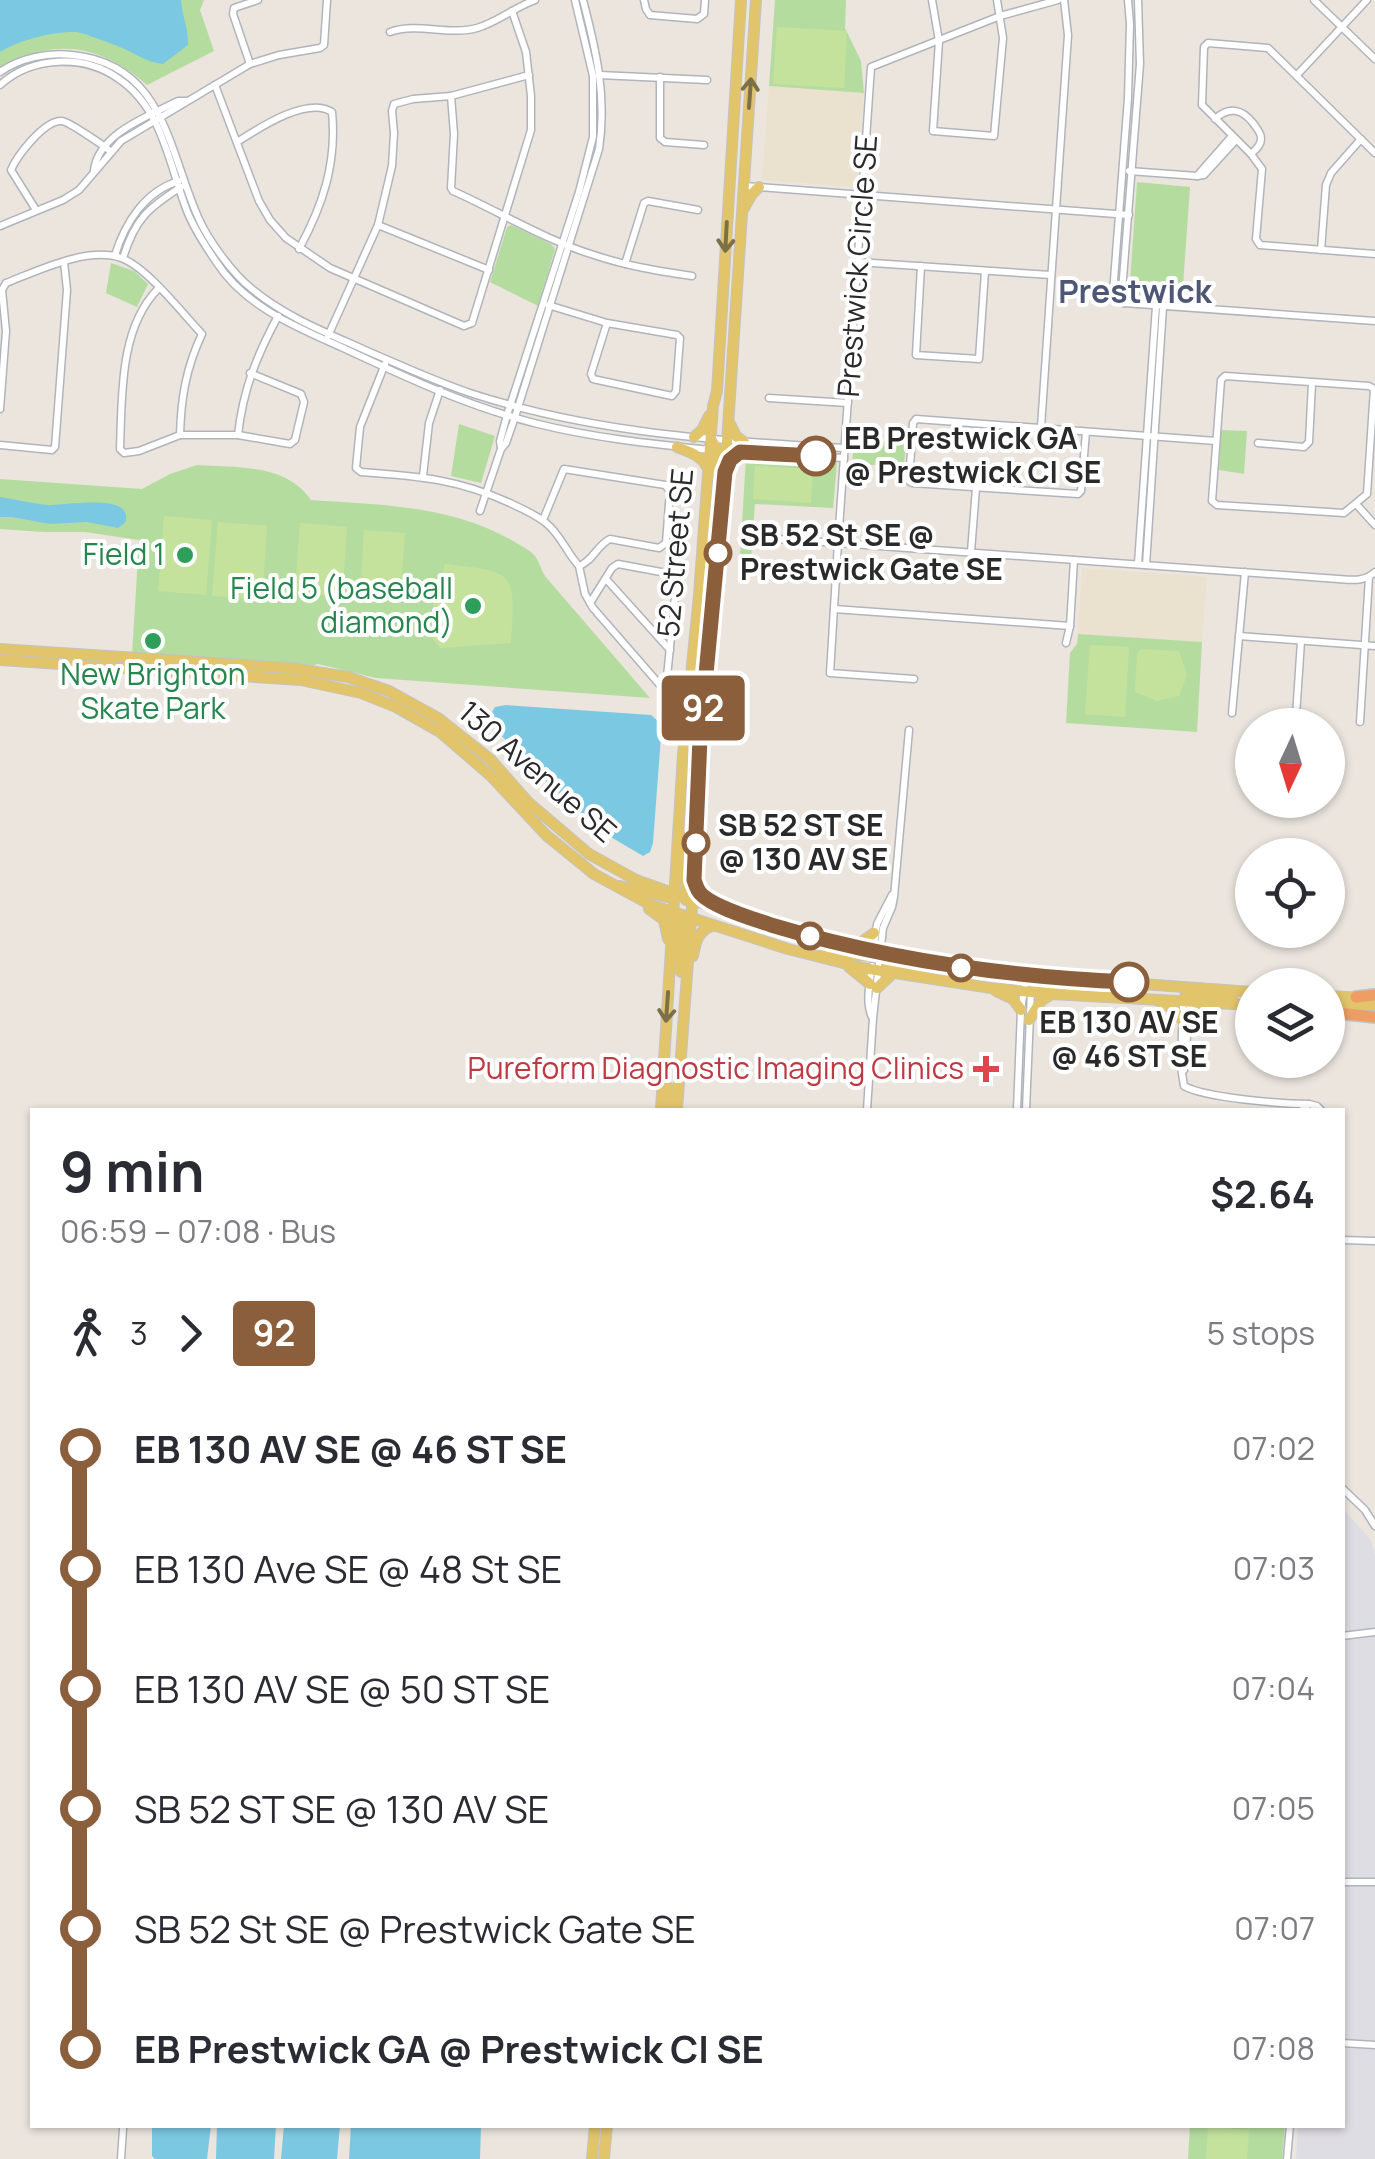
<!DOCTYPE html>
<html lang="en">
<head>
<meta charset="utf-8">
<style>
  :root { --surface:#fff; --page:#f2f2f3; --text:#2b2b33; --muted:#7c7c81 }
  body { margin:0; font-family:Manrope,sans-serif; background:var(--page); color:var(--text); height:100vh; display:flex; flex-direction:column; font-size:38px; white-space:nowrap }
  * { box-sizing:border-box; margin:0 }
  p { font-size:32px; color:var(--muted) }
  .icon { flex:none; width:55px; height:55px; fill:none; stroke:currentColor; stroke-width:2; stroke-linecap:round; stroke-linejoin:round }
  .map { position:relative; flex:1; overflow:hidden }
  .sheet { position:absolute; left:30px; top:1108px; width:1315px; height:1020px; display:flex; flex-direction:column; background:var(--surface); border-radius:0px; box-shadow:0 2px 8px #0004 }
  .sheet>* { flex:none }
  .badge { padding:0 20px; border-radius:8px; font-size:35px; line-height:65px }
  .needle { width:65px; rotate:184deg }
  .tools { position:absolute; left:1235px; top:708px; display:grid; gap:20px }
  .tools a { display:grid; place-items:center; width:110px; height:110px; border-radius:50%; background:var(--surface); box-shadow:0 2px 8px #0004; font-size:50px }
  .map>.badge { position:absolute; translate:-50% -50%; box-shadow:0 0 0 5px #fff }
  .legs { display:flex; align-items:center; gap:15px; height:110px; padding:0 30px; font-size:32px }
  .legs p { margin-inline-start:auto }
  .overview { display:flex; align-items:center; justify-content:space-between; height:170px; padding:0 30px }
  h1 { font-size:55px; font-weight:700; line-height:75px }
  ul { padding:0 30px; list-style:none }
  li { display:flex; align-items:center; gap:35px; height:120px; font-size:38px }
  li i { display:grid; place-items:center; width:15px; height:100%; margin:0 12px; background:currentColor }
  li i::after { content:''; width:25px; height:25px; margin:-12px; border:8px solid; border-radius:50%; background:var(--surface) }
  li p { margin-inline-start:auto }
  li:first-child i { background:linear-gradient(#0000 50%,currentColor 0) }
  li:last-child i { background:linear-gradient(currentColor 50%,#0000 0) }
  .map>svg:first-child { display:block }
  .industrial { fill:#dfdde4 }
  .education { fill:#ebe1cf }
  .green { fill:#b5dc9f }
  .pitch { fill:#c5e29c }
  .water { fill:#7bc8e2 }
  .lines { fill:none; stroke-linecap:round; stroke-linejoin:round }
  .minor-casing { stroke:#b1b4bc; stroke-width:9 }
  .major-casing { stroke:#c3c3c3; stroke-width:12 }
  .highway-casing { stroke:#c3c3c3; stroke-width:14 }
  .minor { stroke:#fff; stroke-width:6 }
  .major { stroke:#e2c46b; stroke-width:10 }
  .highway { stroke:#ee9e65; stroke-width:11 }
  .oneway { stroke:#7d6f47 }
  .line-1-casing { stroke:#fff; stroke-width:22 }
  .line-1 { stroke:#8b5e3c; stroke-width:15 }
  .stop-1-dot { fill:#fff; stroke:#8b5e3c; stroke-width:5 }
  .leisure-dot { fill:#2e9e5b; stroke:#fff; stroke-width:4 }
  .health-dot { fill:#e0444e; stroke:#fff; stroke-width:4 }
  .labels { text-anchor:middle; stroke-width:8; stroke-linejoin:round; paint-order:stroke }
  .street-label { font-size:30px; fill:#2a2a2a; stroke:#fff }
  .stop-label { font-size:30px; font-weight:bold; fill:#2a2a2a; stroke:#fff; text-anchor:start }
  .leisure-label { font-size:30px; fill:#27864d; stroke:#fff; text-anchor:end }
  .health-label { font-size:30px; fill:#be3a42; stroke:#fff; text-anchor:end }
  .neighbourhood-label { font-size:32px; font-weight:bold; fill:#4f5776; stroke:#fff }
</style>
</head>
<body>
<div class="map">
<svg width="1375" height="2159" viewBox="0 0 1375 2159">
  <rect width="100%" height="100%" fill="#ebe5de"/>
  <path class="industrial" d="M1343,1509L1370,1539L1375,1555V2159H1296L1298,2125H1342Z"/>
  <g class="education">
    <path d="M769,86L864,93L857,187L762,180Z"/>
    <path d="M1082,568L1207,577L1202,642L1078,634Z"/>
  </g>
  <g class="green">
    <path d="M0,0H204L200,10L214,51L147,85C102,45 52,36 0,69Z"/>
    <path d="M775,0H846L845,28L861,61L864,93L769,86Z"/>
    <path d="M1137,182L1190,187L1182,300L1129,296Z"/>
    <path d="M511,225L551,244L555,249L538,306L490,282L507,227Z"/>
    <path d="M111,263L134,271L148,284L137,307L106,293Z"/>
    <path d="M459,424L495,436L481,483L451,476Z"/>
    <path d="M1221,430L1247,431L1244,474L1219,470Z"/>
    <path d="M854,439L906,443L904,466L852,464Z"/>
    <path d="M746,458L837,462L833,508L755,504L750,574L739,573Z"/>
    <path d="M197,465C237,468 285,463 311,500C382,505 452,505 515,542C521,546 530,550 534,555C539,560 541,570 545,576L650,698L376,678L318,664L308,667L213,658L132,655L139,540L85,532H44L0,529V479L142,489L170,474Z"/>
    <path d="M1078,634L1202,642L1197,732L1066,723L1070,653L1077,644Z"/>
    <path d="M1190,2125H1285L1282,2159H1188Z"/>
  </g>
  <g class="pitch">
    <path d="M777,27L847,31L844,88L773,84Z"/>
    <path d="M755,466L813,469L811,503L753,499Z"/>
    <path d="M164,516L212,520L206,595L158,591Z"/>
    <path d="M218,522L267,526L262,599L212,596Z"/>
    <path d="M300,523L347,527L342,597L295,593Z"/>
    <path d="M364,530L405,533L400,601L360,599Z"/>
    <path d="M445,564C517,572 515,572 511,643L440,648L431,637L433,608Z"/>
    <path d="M1090,645L1129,647L1125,717L1085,714Z"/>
    <path d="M1141,649L1179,651L1187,675L1179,696L1157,701L1135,692L1137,654Z"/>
    <path d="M1208,2127L1249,2130L1247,2159H1206Z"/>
  </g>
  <g class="water">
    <path d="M0,0H181C182,15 189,31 188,45L163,64C145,62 137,54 120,47C113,44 81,32 76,32C54,31 19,40 0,52Z"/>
    <path d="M0,497C16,499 32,504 49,505C65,505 123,495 126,515C127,523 124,523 118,528L87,522L50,524L12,517H0Z"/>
    <path d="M506,705L651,715L658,721L661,736L653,843L650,852L643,856L599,830L534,770L497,731L489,717L495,707Z"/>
    <path d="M152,2125H211L207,2159H155L152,2156Z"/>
    <path d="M217,2125H276L274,2159H216Z"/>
    <path d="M284,2125H340L337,2159H281Z"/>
    <path d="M351,2125H481L480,2159H349Z"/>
  </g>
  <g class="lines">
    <g class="minor-casing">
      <g id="minor">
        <path d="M644,0L646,9L650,15L697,19L704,14L705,0"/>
        <path d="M932,0L939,41L933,131L994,136L1003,38L997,0"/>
        <path d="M1058,0L1000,16L871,67L838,543L1338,579C1352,580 1364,582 1375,572"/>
        <path d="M1314,0L1375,59"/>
        <path d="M390,32C418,22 449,36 477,28C498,22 515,7 535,0"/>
        <path d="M250,64L233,14L234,8L258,0"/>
        <path d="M0,72C20,58 48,52 72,55C164,64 168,149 198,217C208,240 232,273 252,289C286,317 325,332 365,350C400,365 434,381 470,393C592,433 718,441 845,448"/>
        <path d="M599,75L707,80"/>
        <path d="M1297,75L1367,0"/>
        <path d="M660,77V138L665,142L704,145"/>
        <path d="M0,85C32,56 84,54 119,79C163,109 169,165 187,211C194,229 206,247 217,263C245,306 296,327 341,347C405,377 469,407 538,424C595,438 652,444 710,450"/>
        <path d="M215,85L259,201L270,220L286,238L330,268L464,326L472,323L531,130V96L526,52L512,11"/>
        <path d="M451,96L454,134L451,188L453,191C500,212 545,240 594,255C626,266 659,271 692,276"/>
        <path d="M1215,119C1229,106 1242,109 1253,123C1256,127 1262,134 1261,139C1261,146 1255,150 1251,154"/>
        <path d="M237,142C259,128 307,96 332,112C337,163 323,205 299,249"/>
        <path d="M1375,153L1268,48L1208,43L1204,47L1202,105L1251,154L1262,169L1256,239L1260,245L1375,254"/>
        <path d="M94,170C99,133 149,116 178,101H186"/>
        <path d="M1129,171L1197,176"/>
        <path d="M1197,176L1204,175L1236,140"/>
        <path d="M1197,176L1232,136"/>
        <path d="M744,186L1129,215"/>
        <path d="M36,210L11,170C17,156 44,120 62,121C69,122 103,145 110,151"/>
        <path d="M378,225L489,270"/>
        <path d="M0,226L63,200L79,190L121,141L250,64L279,55L320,48L324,45L327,0"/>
        <path d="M1321,250L1326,185L1331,173L1361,139"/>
        <path d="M115,255C125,223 145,191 179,181"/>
        <path d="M123,258C135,219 148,208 181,187"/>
        <path d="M858,262L1051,275"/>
        <path d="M625,264L644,203L648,201L698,210"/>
        <path d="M921,266L916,355L979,359L985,271"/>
        <path d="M159,288C119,327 122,397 120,449L124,453L139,451L180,435H238"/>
        <path d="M1124,303L1116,301L1113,293L1128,98L1130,24L1128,0"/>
        <path d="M1124,303L1122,291L1140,64L1138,0"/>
        <path d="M1124,303L1375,321"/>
        <path d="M548,305L607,323L677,335L680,338L676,391L672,396L593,379L591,374L607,323"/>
        <path d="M328,336L378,225L392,166L394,133L392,111L394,104L413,99L451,96L529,75"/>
        <path d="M385,364L360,427L356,468L361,472C418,476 459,479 512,504C523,509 536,515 546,523C561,535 566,552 579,566C593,561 597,545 610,539L659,548L666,543L670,491L665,485L564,469L543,520"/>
        <path d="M250,373L301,394L304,402L295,440L290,444L238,435C243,390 256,357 278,316"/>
        <path d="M1225,376L1369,386L1374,389L1367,494L1344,513L1217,505L1212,501L1221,380Z"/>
        <path d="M769,398L848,403"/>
        <path d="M0,409L6,331L2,290L6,283C37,271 88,246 121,258C147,267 182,313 202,334C186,368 181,398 180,435"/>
        <path d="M1041,427L1068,35L1064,0"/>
        <path d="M1086,432L1081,491L1078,494L912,483L909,481L913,423L916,419L1216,441"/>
        <path d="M1258,443L1304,447L1309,442L1312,383"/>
        <path d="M0,445L52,450L55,447L67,290L64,262"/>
        <path d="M501,448L500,441L507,415L579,192L593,137V76L575,0"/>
        <path d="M723,451L844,458"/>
        <path d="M423,476L429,423L440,390"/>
        <path d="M1356,504L1375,525"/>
        <path d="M480,511L501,449L506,443L515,417L599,149C607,96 596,50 583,0"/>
        <path d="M777,539L838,543L830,673L914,679"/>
        <path d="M971,552L976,488"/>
        <path d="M1138,564L1156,306"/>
        <path d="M1146,565L1163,307"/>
        <path d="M579,566L585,594L593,608L660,685L666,687L678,566"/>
        <path d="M606,579L670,650"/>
        <path d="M590,603L612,568L618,564L677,575"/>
        <path d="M834,609L1070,626"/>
        <path d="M1239,636L1375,646"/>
        <path d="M1066,643L1070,626L1074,560"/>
        <path d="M666,687L671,695L689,696"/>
        <path d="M1232,713L1245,572"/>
        <path d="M1296,716L1301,641"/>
        <path d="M1360,722L1369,577"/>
        <path d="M873,953L877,924L892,895"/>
        <path d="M872,966C870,982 865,1002 872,1017"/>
        <path d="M1183,1002L1181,1067L1184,1086C1206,1098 1282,1104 1309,1104"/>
        <path d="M1184,1070L1190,1003"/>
        <path d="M867,1110L873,1018L883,928L892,907L894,897L909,730"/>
        <path d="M1017,1110L1021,1010L1026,976"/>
        <path d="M1026,1110L1031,991"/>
        <path d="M1302,1110L1309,1104L1317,1106L1321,1110"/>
        <path d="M1342,1240L1375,1241"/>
        <path d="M1342,1488L1365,1510L1375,1526"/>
        <path d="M1342,1636L1375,1632"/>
        <path d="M1342,1882H1375"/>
        <path d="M1342,2043L1375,2045"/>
        <path d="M121,2159L123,2129"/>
        <path d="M1287,2159L1290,2125"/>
      </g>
    </g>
    <g class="major-casing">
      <g id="major">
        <path d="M744,208L752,194L759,187"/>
        <path d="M730,424L736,436L744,442"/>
        <path d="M694,437L702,430L709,416"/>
        <path d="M711,439L718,451L719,476"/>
        <path d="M677,447C689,452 701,455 707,467"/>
        <path d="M727,467L730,460L740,452"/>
        <path d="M0,649L290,668L348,677L389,691L438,718L491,760L528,802L589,854L636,880L692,900L855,947L957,967L1032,976L1252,992"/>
        <path d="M0,660L301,680L361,693L396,707L440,732L491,776L546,835L594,874L651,905L788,949L863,968L991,988L1051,994L1252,1005"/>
        <path d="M684,838L686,900"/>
        <path d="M620,886L667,897"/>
        <path d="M649,909L664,920L668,939"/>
        <path d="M680,919L681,972"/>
        <path d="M855,947L874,933"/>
        <path d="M824,953L872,956"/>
        <path d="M693,956C695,944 698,930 712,926"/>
        <path d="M886,966L929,968"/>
        <path d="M849,967L870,984"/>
        <path d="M1036,987L1094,986"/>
        <path d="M877,988L893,973"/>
        <path d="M996,991L1013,999L1021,1010"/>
        <path d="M1328,996L1364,998"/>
        <path d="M1183,1000L1186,995L1191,994L1232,997"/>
        <path d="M1160,1002L1172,1008L1181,1019"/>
        <path d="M1328,1003L1375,1005"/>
        <path d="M1029,1020L1041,1001L1050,995"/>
        <path d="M1188,1030L1198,1011L1213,1004"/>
        <path d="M668,1087L669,1110"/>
        <path d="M661,1110L683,755L699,595L713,406L717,391L741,0"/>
        <path d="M677,1110L694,880L701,738L725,472L756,0"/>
        <path d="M592,2159L595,2125"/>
        <path d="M604,2159L607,2125"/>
      </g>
    </g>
    <g class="highway-casing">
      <g id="highway">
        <path d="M1356,997L1375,995"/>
        <path d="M1328,1012L1375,1017"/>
      </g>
    </g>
    <use href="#minor" class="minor"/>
    <use href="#major" class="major"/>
    <use href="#highway" class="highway"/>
  </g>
  <defs><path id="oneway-shaft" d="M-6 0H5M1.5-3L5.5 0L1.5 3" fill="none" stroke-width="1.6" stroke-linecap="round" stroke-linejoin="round" transform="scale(2.5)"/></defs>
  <g class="oneway">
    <use href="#oneway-shaft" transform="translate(750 93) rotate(-86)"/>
    <use href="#oneway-shaft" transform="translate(726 237) rotate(93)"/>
    <use href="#oneway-shaft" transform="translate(667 1007) rotate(94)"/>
  </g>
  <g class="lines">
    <g class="line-1-casing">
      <path id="line-1" d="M816,456L740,452L730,460L725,472L700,738L694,880C696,885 697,890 701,894C713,907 754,919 771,925C888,960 1008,977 1129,982"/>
    </g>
    <use href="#line-1" class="line-1"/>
  </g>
  <g class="stop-1-dot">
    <circle cx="816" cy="456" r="18"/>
    <circle cx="718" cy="553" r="12"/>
    <circle cx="696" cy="843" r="12"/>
    <circle cx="810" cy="936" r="12"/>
    <circle cx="961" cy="968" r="12"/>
    <circle cx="1129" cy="982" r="18"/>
  </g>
  <g class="leisure-dot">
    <circle cx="185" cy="555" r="10"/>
    <circle cx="473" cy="606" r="10"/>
    <circle cx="153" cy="641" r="10"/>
  </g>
  <path class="health-dot" d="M981 1054h10v10h10v10h-10v10h-10v-10h-10v-10h10z"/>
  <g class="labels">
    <g class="street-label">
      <text transform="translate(858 266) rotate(-86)" y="10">Prestwick Circle SE</text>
      <text transform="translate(676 553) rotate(-85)" y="10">52 Street SE</text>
      <text transform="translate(537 772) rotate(41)" y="10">130 Avenue SE</text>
    </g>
    <g class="stop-label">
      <text x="844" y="449">EB Prestwick GA<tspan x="844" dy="34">@ Prestwick CI SE</tspan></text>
      <text x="740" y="546">SB 52 St SE @<tspan x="740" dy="34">Prestwick Gate SE</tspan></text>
      <text x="718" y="836">SB 52 ST SE<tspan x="718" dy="34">@ 130 AV SE</tspan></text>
      <text x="1129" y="1033" text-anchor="middle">EB 130 AV SE<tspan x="1129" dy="34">@ 46 ST SE</tspan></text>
    </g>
    <g class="leisure-label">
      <text x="165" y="565">Field 1</text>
      <text x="453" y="599">Field 5 (baseball<tspan x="453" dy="34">diamond)</tspan></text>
      <text x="153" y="685" text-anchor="middle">New Brighton<tspan x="153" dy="34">Skate Park</tspan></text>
    </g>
    <g class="health-label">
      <text x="964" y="1079">Pureform Diagnostic Imaging Clinics</text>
    </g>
    <g class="neighbourhood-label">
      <text x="1135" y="303">Prestwick</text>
    </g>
  </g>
</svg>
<div class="tools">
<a><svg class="needle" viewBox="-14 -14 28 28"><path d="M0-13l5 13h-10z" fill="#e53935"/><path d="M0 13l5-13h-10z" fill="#7c7c81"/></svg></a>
<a><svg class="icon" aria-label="locate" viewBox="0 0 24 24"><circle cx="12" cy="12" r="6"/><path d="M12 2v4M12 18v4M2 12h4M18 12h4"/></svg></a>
<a><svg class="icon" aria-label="layers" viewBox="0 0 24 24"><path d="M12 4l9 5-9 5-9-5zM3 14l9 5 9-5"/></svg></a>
</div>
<b class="badge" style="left:703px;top:708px;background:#8b5e3c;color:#fff">92</b>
<section class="sheet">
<div class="overview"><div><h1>9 min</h1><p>06:59 – 07:08 · Bus</p></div><b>$2.64</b></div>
<div class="legs"><svg class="icon" aria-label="walk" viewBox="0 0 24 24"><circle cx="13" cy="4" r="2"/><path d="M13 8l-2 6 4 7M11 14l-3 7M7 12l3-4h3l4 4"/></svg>3<svg class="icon" aria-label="forward" viewBox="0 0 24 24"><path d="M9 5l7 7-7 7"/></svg><b class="badge" style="background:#8b5e3c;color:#fff">92</b><p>5 stops</p></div>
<ul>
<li><i style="color:#8b5e3c"></i><b>EB 130 AV SE @ 46 ST SE</b><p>07:02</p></li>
<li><i style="color:#8b5e3c"></i><span>EB 130 Ave SE @ 48 St SE</span><p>07:03</p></li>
<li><i style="color:#8b5e3c"></i><span>EB 130 AV SE @ 50 ST SE</span><p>07:04</p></li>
<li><i style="color:#8b5e3c"></i><span>SB 52 ST SE @ 130 AV SE</span><p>07:05</p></li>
<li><i style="color:#8b5e3c"></i><span>SB 52 St SE @ Prestwick Gate SE</span><p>07:07</p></li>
<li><i style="color:#8b5e3c"></i><b>EB Prestwick GA @ Prestwick CI SE</b><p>07:08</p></li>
</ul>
</section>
</div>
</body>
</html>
